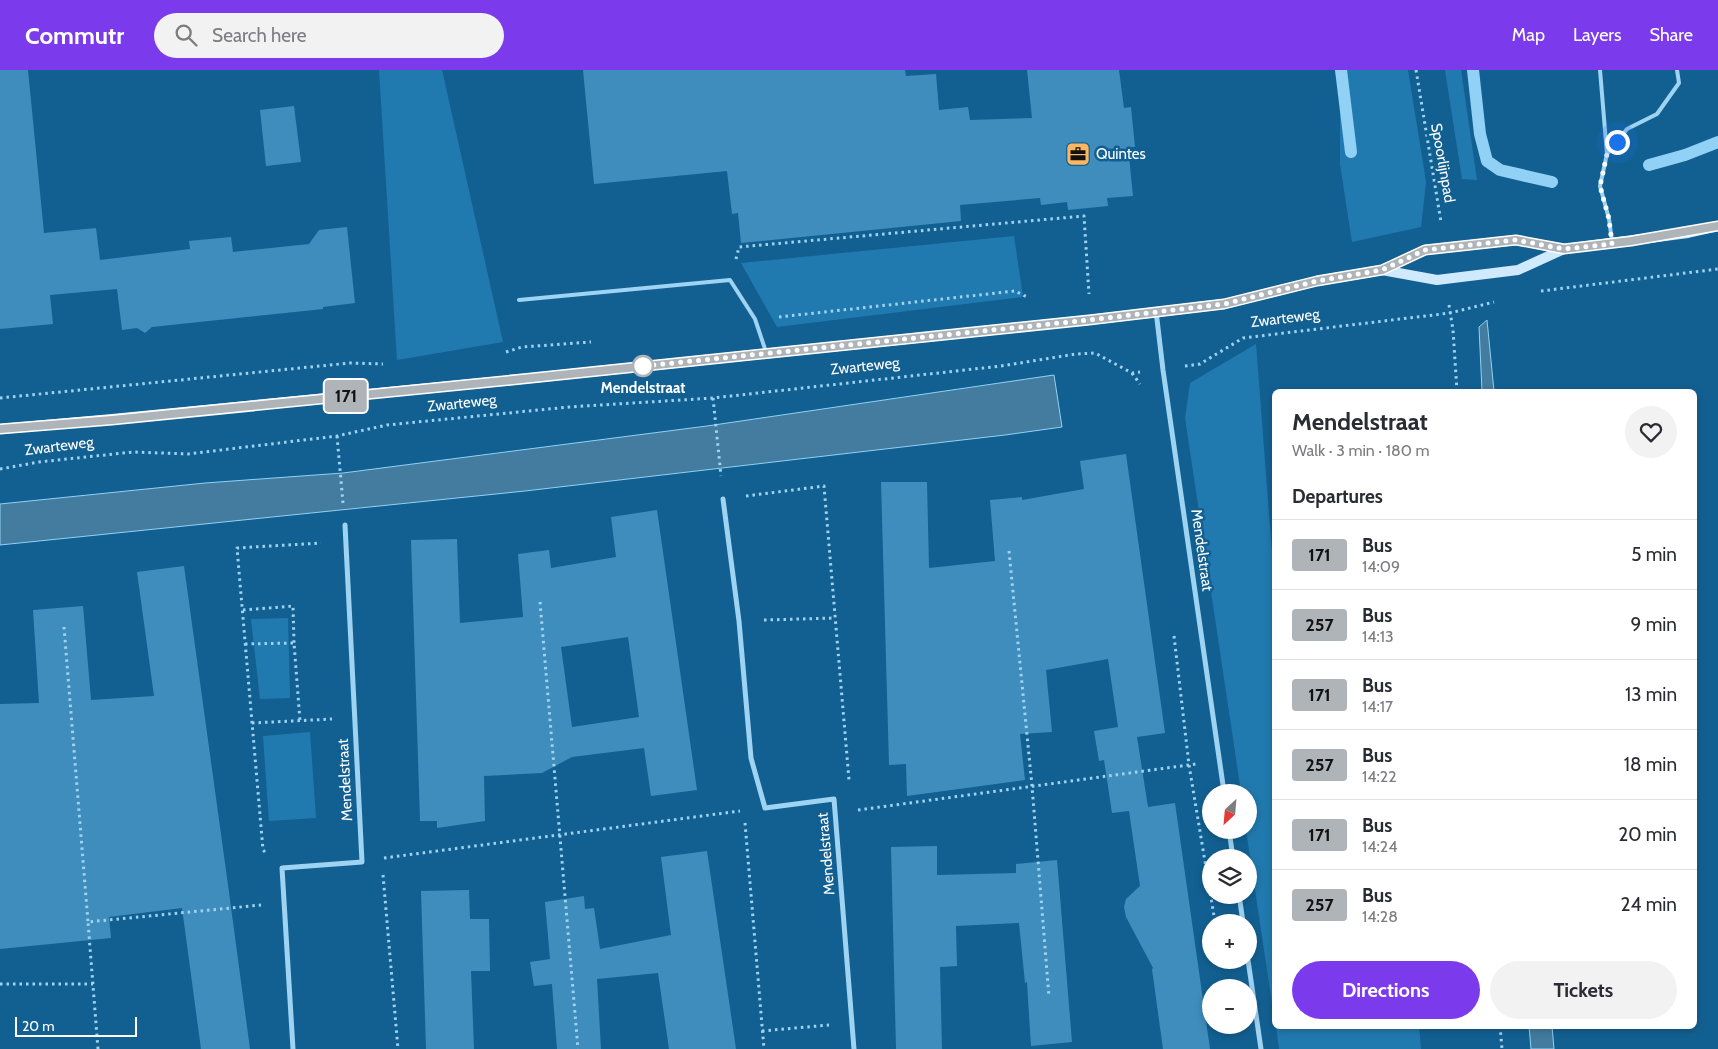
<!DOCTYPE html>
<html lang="en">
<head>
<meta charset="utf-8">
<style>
  :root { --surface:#fff; --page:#f2f2f3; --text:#2b2b33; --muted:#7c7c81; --line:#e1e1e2; --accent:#7c3aed }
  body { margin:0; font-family:Cabin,sans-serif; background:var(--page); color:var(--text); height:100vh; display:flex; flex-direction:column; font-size:19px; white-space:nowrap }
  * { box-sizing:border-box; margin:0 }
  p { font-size:16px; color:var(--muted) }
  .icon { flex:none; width:28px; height:28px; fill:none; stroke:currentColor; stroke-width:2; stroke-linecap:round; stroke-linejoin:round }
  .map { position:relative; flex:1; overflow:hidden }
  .panel { position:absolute; left:1272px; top:319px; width:425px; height:640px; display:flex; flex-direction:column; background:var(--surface); border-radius:8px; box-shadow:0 2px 8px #0003 }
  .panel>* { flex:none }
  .badge { padding:0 10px; border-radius:4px; font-size:18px; line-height:32px }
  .needle { width:32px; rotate:206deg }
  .buttons { position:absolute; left:1202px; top:714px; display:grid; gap:10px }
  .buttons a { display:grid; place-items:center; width:55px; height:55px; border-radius:50%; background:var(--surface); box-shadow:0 2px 8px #0003; font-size:25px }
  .scale { position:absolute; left:15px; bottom:12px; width:122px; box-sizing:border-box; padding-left:5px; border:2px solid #fff; border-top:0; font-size:14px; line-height:18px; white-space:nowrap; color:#fff; -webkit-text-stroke:4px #126092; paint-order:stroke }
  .you { position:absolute; width:25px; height:25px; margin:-12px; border:4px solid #fff; border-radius:50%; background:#1a73e8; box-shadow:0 0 0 8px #1a73e833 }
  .map>.badge { position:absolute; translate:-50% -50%; box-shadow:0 0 0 2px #fff }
  h2 { padding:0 20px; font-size:19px; line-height:45px }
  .round { display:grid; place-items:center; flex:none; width:52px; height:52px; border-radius:26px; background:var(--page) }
  .headline { display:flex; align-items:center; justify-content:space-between; height:85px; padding:0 20px }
  h1 { font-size:24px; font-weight:700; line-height:38px }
  .button { display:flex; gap:10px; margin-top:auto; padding:10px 20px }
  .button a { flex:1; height:58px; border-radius:30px; background:var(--accent); color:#fff; font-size:20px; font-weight:700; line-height:58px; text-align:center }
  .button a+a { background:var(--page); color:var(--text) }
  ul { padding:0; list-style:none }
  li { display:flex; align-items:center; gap:15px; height:70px; padding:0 20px; border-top:1px solid var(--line) }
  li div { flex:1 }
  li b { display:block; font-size:19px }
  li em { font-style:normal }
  li .badge { min-width:55px; font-weight:700; text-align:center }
  header { display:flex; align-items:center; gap:30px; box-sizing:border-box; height:70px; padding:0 25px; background:var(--accent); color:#fff }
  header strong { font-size:24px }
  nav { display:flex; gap:28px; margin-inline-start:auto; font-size:18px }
  .search { width:350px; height:45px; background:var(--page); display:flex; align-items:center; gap:12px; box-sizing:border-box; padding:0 18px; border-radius:28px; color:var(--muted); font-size:19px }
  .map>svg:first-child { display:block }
  .green { fill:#217aaf }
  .water { fill:#437c9f; stroke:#91d1f6 }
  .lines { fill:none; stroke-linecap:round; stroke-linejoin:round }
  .stream { stroke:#91d1f6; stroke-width:12 }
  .building { fill:#3f8dbd; fill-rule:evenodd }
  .path { stroke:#9fd3f2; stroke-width:3; stroke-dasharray:2.5 4; stroke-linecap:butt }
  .lane { stroke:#9fd3f2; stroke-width:4 }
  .street { stroke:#9fd3f2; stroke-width:5 }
  .secondary { stroke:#ceeafc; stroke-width:10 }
  .line-casing { stroke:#fff; stroke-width:11 }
  .line { stroke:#afb4b9; stroke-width:8 }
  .walk { stroke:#fff; stroke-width:5; stroke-dasharray:0 9 }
  .stop-dot { fill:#fff; stroke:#afb4b9; stroke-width:2.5 }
  .labels { text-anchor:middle; stroke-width:5; stroke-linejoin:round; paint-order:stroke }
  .poi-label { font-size:15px; fill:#fff; stroke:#126092; text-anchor:start }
  .street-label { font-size:15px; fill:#fff; stroke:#126092 }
  .stop-label { font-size:15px; font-weight:bold; fill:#fff; stroke:#126092 }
</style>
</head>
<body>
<header>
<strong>Commutr</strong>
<div class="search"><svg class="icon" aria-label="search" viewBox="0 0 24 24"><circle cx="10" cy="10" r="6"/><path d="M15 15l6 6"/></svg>Search here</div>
<nav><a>Map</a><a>Layers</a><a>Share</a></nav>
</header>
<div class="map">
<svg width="1718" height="979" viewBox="0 0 1718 979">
  <rect width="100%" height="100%" fill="#126092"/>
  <g class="green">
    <path d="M379,0H442L503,272L397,290Z"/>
    <path d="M1340,0H1408L1426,112L1421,157L1352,172L1340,94Z"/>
    <path d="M1445,0H1461L1477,110L1462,109Z"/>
    <path d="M1014,166L1023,227L777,257L741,193Z"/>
    <path d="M1256,274L1275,522V953L1246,760H1249V722H1241L1185,348L1190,313Z"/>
    <path d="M288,548L290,628L260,629L251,549Z"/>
    <path d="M310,662L316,748L269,751L263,666Z"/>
    <path d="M1276,956H1419L1421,979H1279Z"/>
  </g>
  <g class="water">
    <path d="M1487,250L1494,321H1482L1479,257Z"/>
    <path d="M1054,305L1062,357L1005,365L525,421L0,475V434L205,413L343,403L707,356Z"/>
    <path d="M1529,956H1552L1554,979H1531Z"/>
  </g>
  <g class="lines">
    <g class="stream">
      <path d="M1341,0L1351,82"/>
      <path d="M1473,0L1480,64L1487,91L1500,100L1552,112"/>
      <path d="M1649,95L1685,85L1718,72"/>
    </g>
  </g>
  <g class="building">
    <path d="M0,0H28L44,163L96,158L100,190L190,179L189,171L231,167L233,182L309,174L319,160L347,157L355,233L323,237V239L152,257L145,263L137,258L122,260L117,219L50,225L53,254L0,259Z"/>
    <path d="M583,0H905L906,6L936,4L939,40L968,37L970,50L1032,48L1027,0H1119L1124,38L1131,37L1135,77H1128L1133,126L1107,128L1108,136L1068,140L1067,132L1041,135L1040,128L960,135L961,151L741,173L738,143L732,144L727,101L594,114Z"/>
    <path d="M294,36L301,92L266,96L260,40Z"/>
    <path d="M1126,384L1165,663L1137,667L1148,737L1175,733L1210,979H1163L1152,899L1153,898L1126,847L1124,837L1126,829L1140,816L1129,741L1112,743L1104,690L1099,691L1094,661L1118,657L1108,589L1046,600L1052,662L1020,664L1025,710L907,726L906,694L889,695L881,412H927L929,498L995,491L990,430L1022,427V430L1084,419L1080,391Z"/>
    <path d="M657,440L697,720L651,726L644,678L572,687L542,703L484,706L485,751L437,758V751H420L411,470L457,469L460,553L523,547L518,484L549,480L551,498L616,487L611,447ZM628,567L639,647L572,657L561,577Z"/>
    <path d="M184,496L228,815L250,979H201L182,838L109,847L111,868L0,879V634L39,633L33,540L83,536L91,630L154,626L137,502Z"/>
    <path d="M937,776V805L1016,803V794L1057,790L1072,972L1031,976L1027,912L1025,913L1019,853L956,856L957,896L940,897L942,979H896L891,777Z"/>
    <path d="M707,781L736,979H669L658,903L597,909L601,979H557L552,914L534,916L530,892L550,889L545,832L584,826L585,839L594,838L600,879L671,865L661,787Z"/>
    <path d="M469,820L470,849H489L490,901H471L474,979H426L421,821Z"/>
  </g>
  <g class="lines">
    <g class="path">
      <path d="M1416,0L1441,152"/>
      <path d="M736,189L739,177L1084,146L1089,224"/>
      <path d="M1541,221L1718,199"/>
      <path d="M1449,235L1453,260L1457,321"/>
      <path d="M779,247L1015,221L1029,228"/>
      <path d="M506,282L522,277L591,272"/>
      <path d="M1185,296L1200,294L1243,268L1450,243L1494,232"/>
      <path d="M1132,303L1140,314"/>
      <path d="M0,328L350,293L383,294"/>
      <path d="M713,328L721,406"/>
      <path d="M337,366L343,433"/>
      <path d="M0,399L39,392L133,382L188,384L337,366L387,355L569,337L713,328L1001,296L1076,284L1095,283L1132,303L1140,302"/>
      <path d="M746,426L824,416L849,710"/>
      <path d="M1009,481L1032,716L1049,927"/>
      <path d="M540,532L578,979"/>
      <path d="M243,540L293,536L294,573"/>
      <path d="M764,550L835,548"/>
      <path d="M64,557L88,852"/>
      <path d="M1174,566L1189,695L1215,852"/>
      <path d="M245,574L294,573L300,651"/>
      <path d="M252,653L332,649"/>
      <path d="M858,740L1196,694"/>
      <path d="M745,753L764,979"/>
      <path d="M265,782L263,780L237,478L321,473"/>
      <path d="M384,788L740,741"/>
      <path d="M383,805L398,979"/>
      <path d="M0,914H93"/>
      <path d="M1500,956L1502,979"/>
      <path d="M762,961L829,955"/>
      <path d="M98,979L88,852L261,835"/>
    </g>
    <g class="lane">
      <path d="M1600,0L1607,84"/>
      <path d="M1612,171L1609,149L1600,116L1607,84L1627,59L1657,44L1679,13L1677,0"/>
      <path d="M519,230L730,210L755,249L766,282"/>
    </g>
    <g class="street">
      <path d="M1156,241L1163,300L1224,722"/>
      <path d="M723,429L739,551L751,688L765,738L834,729L854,979"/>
      <path d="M1229,760L1233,788"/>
      <path d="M1239,825L1243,852"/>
      <path d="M1248,890L1261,979"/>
      <path d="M293,979L282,798L362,792L345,455"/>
    </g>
    <g class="secondary">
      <path d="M1382,200L1437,210L1518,200L1564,179"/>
      <path d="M0,359L112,349L522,309L1089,250L1224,234L1317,211L1382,200L1425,180L1516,170L1564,179L1688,163L1718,156"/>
    </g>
  </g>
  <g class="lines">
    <g class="line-casing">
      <path id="line" d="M0,359L112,350L522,309L1089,250L1224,234L1317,211L1382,200L1425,180L1516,170L1564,179L1631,171L1718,156"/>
    </g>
    <use href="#line" class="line"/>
    <path class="walk" d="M643,296L635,297L1089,250L1224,234L1317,211L1382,200L1425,180L1516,170L1564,179L1612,174L1609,149L1600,116L1607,84L1617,72"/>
  </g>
  <defs>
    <g id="office-square" transform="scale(1.25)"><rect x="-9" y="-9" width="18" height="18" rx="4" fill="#ffb660" stroke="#126092"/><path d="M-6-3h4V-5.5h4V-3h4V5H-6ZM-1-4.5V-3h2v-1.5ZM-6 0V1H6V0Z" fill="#111"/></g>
  </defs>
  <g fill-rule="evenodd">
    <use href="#office-square" x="1078" y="84"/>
  </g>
  <circle class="stop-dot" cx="643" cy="296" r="10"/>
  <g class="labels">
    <g class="poi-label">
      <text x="1096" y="89">Quintes</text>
    </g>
    <g class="street-label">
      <text transform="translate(1443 93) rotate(80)" y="5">Spoorlijnpad</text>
      <text transform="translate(1285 248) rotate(-7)" y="5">Zwarteweg</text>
      <text transform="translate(865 296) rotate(-6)" y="5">Zwarteweg</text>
      <text transform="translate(462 333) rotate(-6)" y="5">Zwarteweg</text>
      <text transform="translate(59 376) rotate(-7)" y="5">Zwarteweg</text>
      <text transform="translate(1202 480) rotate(82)" y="5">Mendelstraat</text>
      <text transform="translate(345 710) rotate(-93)" y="5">Mendelstraat</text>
      <text transform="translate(826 784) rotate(-95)" y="5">Mendelstraat</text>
    </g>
    <g class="stop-label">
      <text x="643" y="323">Mendelstraat</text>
    </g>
  </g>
</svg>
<div class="buttons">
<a><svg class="needle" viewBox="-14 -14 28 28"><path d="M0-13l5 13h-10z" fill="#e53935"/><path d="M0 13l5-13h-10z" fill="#7c7c81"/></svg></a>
<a><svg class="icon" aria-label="layers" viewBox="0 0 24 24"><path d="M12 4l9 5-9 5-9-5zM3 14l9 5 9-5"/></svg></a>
<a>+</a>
<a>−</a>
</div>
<div class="scale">20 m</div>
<div class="you" style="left:1617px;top:72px"></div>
<b class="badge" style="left:346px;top:326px;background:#afb4b9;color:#111">171</b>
<section class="panel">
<div class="headline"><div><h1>Mendelstraat</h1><p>Walk · 3 min · 180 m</p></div><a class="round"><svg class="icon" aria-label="heart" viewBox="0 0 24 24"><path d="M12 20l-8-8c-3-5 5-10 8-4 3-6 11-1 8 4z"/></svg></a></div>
<h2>Departures</h2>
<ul>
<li><span class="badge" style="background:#afb4b9;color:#111">171</span><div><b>Bus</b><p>14:09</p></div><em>5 min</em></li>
<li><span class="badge" style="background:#afb4b9;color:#111">257</span><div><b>Bus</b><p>14:13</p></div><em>9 min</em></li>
<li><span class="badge" style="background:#afb4b9;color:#111">171</span><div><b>Bus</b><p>14:17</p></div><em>13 min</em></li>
<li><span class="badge" style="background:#afb4b9;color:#111">257</span><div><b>Bus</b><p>14:22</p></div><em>18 min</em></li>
<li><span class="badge" style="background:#afb4b9;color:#111">171</span><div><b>Bus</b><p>14:24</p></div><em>20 min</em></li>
<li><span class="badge" style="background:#afb4b9;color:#111">257</span><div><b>Bus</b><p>14:28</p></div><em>24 min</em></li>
</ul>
<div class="button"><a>Directions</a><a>Tickets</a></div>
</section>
</div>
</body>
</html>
